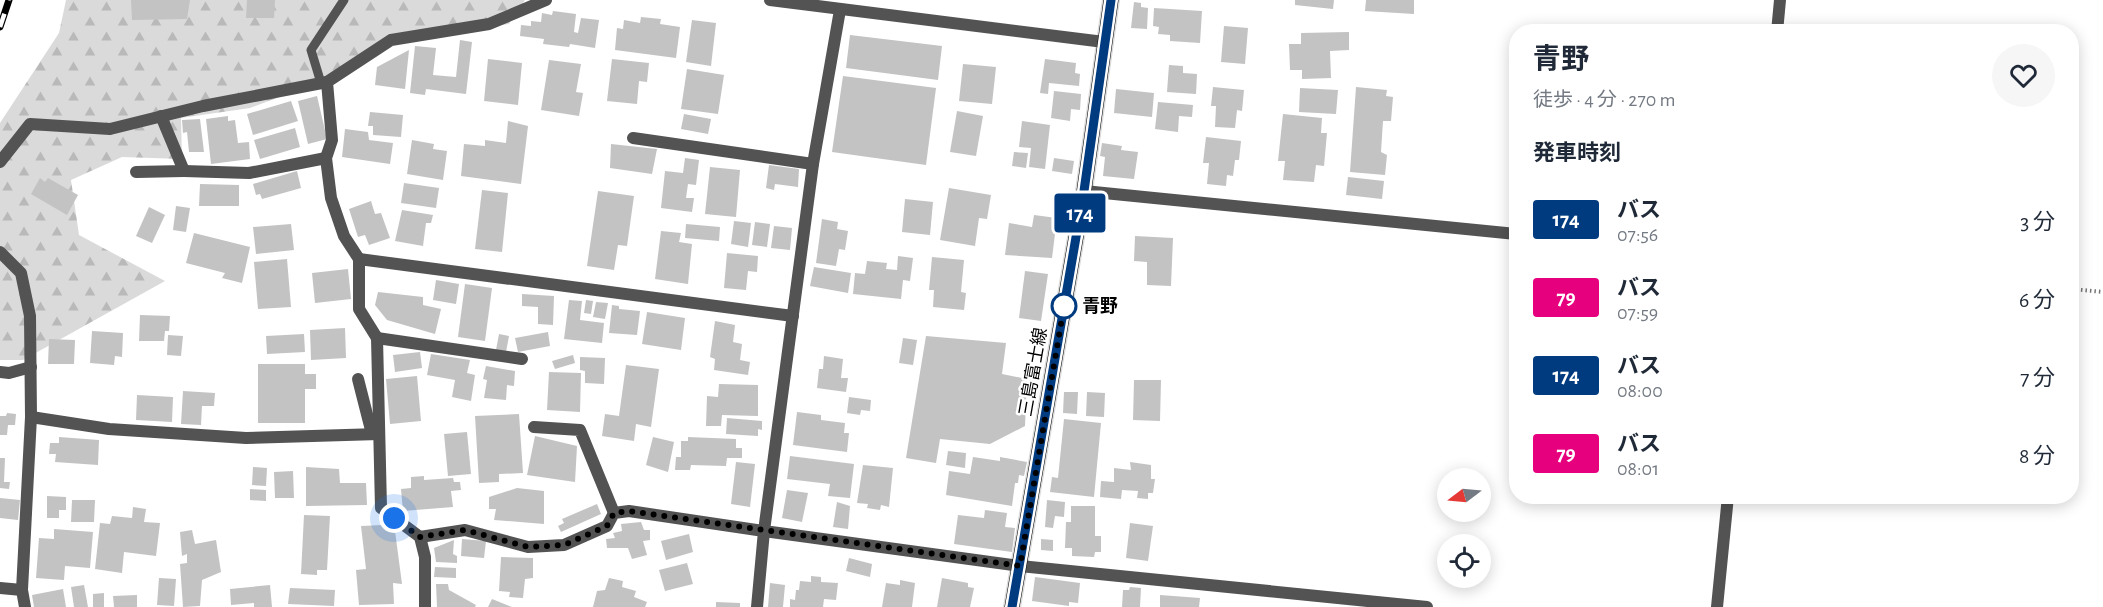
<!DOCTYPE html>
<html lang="ja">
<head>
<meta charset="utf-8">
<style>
  :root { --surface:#fff; --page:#f6f6f7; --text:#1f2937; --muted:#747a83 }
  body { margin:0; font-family:"Alegreya Sans","Noto Sans JP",sans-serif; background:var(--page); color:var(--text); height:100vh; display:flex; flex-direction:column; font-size:22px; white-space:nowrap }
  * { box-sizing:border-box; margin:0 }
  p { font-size:20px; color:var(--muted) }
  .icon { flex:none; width:33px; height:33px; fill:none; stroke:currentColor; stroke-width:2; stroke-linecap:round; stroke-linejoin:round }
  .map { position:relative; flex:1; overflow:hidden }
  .side { position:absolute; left:1509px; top:24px; width:570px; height:480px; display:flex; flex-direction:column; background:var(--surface); border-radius:24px; box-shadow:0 3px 15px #0003 }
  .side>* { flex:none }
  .badge { padding:0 12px; border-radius:4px; font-size:21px; line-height:39px }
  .needle { width:39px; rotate:254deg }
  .buttons { position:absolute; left:1437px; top:468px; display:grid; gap:12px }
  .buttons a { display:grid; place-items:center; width:54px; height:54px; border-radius:50%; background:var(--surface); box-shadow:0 3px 15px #0003; font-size:30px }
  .you { position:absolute; width:30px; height:30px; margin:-15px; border:4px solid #fff; border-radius:50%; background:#1a73e8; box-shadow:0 0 0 9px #1a73e833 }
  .map>.badge { position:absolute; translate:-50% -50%; box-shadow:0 0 0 3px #fff }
  h2 { padding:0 24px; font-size:22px; line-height:54px }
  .round { display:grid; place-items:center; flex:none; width:63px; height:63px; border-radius:32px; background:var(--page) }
  .headline { display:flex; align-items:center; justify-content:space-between; height:102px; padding:0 24px }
  h1 { font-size:28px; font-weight:700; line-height:45px }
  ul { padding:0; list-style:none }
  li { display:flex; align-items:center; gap:18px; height:78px; padding:0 24px }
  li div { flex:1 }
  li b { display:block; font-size:22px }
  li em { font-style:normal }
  li .badge { min-width:66px; font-weight:700; text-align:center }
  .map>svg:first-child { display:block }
  .forest { fill:url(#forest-firs) }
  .building { fill:#c3c3c3 }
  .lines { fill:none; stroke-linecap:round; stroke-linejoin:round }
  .primary-casing { stroke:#dbdbdb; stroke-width:18 }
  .path { stroke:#757575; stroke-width:4; stroke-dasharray:1.5 3; stroke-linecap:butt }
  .lane { stroke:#535353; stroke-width:9 }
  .street { stroke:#535353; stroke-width:12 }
  .primary { stroke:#000; stroke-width:15 }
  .rail-casing { stroke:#000; stroke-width:7 }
  .rail { stroke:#fff; stroke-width:4.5; stroke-dasharray:14; stroke-linecap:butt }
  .line-casing { stroke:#fff; stroke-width:14 }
  .line { stroke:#003b80; stroke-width:9 }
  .walk { stroke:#000; stroke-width:6; stroke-dasharray:0 10.8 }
  .stop-dot { fill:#fff; stroke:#003b80; stroke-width:3 }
  .labels { text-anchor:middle; stroke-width:5; stroke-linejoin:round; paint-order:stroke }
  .stop-label { font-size:18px; font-weight:bold; fill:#000; stroke:#fff; text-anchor:start }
  .street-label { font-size:18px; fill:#000; stroke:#fff }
</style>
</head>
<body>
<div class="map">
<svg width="2103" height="607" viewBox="0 0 2103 607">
  <defs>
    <pattern id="forest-firs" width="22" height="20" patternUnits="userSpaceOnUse" patternTransform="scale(1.5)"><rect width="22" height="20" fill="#dadada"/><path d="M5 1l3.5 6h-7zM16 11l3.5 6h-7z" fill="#b9b9b9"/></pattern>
  </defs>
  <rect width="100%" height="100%" fill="#fff"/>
  <path class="forest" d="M66,0H525L509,24L391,40L338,75L250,108L181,118L182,159L122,157L71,180L79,235L165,281L23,360H0V123L59,33Z"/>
  <g class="building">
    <path d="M131,0H190L187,19L132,20Z"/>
    <path d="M247,0H275L274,18H246Z"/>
    <path d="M1295,0H1334L1333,9L1295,5Z"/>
    <path d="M1366,0H1414V14L1365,11Z"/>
    <path d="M1134,2L1141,3V7L1148,8L1147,29L1131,28Z"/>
    <path d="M1154,8L1202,11L1200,43L1170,41V35L1158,34L1159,27L1153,26Z"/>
    <path d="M553,11L576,14L574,32L578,33L581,18L599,20L595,48L570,44L569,47L543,44L544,39L520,36L521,25L531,26V21L541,22L542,13L552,15Z"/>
    <path d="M641,17L661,19L660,24L680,27L676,58L615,50L617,28L623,29L624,20L640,23Z"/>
    <path d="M692,20L716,23L711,66L686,62Z"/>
    <path d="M1224,26L1248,28L1245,64L1221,62Z"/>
    <path d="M1349,32V50L1330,51L1331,78L1302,79V70H1290L1289,44H1301V33Z"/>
    <path d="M850,35L942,46L938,80L846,68Z"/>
    <path d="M460,40L472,42L466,94L426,89L425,95L410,93L415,46L436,48L433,75L456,77Z"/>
    <path d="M409,50L405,89L375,85L377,67Z"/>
    <path d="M488,59L522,63L518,105L484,101Z"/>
    <path d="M612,59L649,63L647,82L639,81L637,104L607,101Z"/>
    <path d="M1045,59L1076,63L1075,73L1080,74L1079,86L1049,83L1048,94L1040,93Z"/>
    <path d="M549,60L581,64L576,92L583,93L579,116L541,110Z"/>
    <path d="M963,64L996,67L992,104L959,101Z"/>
    <path d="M1169,65L1183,66V73L1197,74L1196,94L1167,92Z"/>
    <path d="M687,69L724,75L718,114L681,109Z"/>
    <path d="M843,76L936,88L926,165L832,152Z"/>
    <path d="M1213,87L1244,90L1242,111L1237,110L1235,128L1215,127L1216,106H1211Z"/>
    <path d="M1356,87L1387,90L1386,96L1393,97L1391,121H1383L1381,152L1387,155L1385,175L1350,172Z"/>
    <path d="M1300,88L1338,90L1336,114L1299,112Z"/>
    <path d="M1116,89L1154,93L1152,117L1114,113Z"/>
    <path d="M1054,91L1081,94L1080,110L1071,109L1070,121L1051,118Z"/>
    <path d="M317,96L327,139L308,144L298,101Z"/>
    <path d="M291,101L298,121L253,135L247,114Z"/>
    <path d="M1158,102L1193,105L1192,117L1179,116L1178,132L1155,129Z"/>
    <path d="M957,111L983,116L976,156L950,152Z"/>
    <path d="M370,112L403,115L401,137L373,135V126H368Z"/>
    <path d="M684,114L711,119L708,134L681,129Z"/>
    <path d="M1283,114L1322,118L1321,133H1327L1324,166L1316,165L1314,182L1283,180L1285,161H1278Z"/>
    <path d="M228,116V121L235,120L238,143L249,142L250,159L211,164L206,119Z"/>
    <path d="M200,119L204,152H189L187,132L183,133L182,120Z"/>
    <path d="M508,121L528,126L521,184L461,176L464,144L485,146V140L506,143Z"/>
    <path d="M1022,121L1050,125L1045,169L1029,167L1031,148L1019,147Z"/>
    <path d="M295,128L300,147L260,159L254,140Z"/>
    <path d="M345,129L368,132L369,140L393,143L390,164L342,157Z"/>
    <path d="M1206,137L1241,141L1239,160H1235L1233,176L1227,175L1226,186L1207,184L1209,163H1203Z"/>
    <path d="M412,140L434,144L433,149L447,151L443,180L407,174Z"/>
    <path d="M1102,143L1122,146L1121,150L1138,152L1134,179L1103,176L1105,157L1100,156Z"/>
    <path d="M611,144L657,149L652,174L610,168Z"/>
    <path d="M1014,152L1028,153L1026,168L1012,166Z"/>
    <path d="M685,158L699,160L696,185L688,184L686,198H694L692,212L661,208L665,171L683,173Z"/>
    <path d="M1054,158L1074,161L1072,174L1052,171Z"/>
    <path d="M769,165L799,169L798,187L775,184L774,190L766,188Z"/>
    <path d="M710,167L740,170L736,217L705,214Z"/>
    <path d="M297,171L301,188L262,199L260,194L256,195L253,184Z"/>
    <path d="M1348,177L1384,181L1382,199L1346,195Z"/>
    <path d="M40,178L45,182L48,178L78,195L67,215L31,194Z"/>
    <path d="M404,183L439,188L436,208L401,203Z"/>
    <path d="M200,184L239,185V206H199Z"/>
    <path d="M949,188L991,195L987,219L979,218L975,246L940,240Z"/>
    <path d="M482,190L508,193L502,252L475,249Z"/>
    <path d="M598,191L634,196L627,246L618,245L614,270L587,266Z"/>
    <path d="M905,199L933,202L930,235L902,232Z"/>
    <path d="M371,201L375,214L381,213L390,238L369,245L365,235L358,237L349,209Z"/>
    <path d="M176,206L190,208L186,232L173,230Z"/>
    <path d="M149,207L165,215L152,243L136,236Z"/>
    <path d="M402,210L433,215L431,223H426L423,246L395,241Z"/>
    <path d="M1034,215L1057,218L1052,258L1005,255L1009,223L1032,227Z"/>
    <path d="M822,219L838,222L837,229L848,231L845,250L839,249L836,266L816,263Z"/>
    <path d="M734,221L751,223L748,247L731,244Z"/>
    <path d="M755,222L770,224L767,247L752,245Z"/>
    <path d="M291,224L294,250L256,254L253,227Z"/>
    <path d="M686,224L720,227L719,241L685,238Z"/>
    <path d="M774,226L792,228L790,250L771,248Z"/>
    <path d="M661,231L681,233L679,242L692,244L688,284L655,279Z"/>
    <path d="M194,233L250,247L242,283L222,278L225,273L186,263Z"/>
    <path d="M1135,236L1173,238L1171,286L1147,285V262L1134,261Z"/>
    <path d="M727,253L758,256L757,272L748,271L746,290L724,288Z"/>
    <path d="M898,256L913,258L910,281L903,280L901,299L853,294L855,273L865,274L867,261L887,263L886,269L897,270Z"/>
    <path d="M932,257L964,260L961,292L966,293L964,310L933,307L934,290H929Z"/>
    <path d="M287,259L291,307L258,309L254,262Z"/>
    <path d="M814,267L851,273L848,293L810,286Z"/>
    <path d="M348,269L351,299L315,303L312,273Z"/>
    <path d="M1025,271L1048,274L1041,321L1019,318Z"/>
    <path d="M436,280L459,284L456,304L433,300Z"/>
    <path d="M465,284L492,288L485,341L458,337Z"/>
    <path d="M378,292L423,297V305L441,309L435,334L387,320L375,305Z"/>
    <path d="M522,294L554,296L553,325L538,324V307L522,306Z"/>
    <path d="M569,300L582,301L580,320L604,323L602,343L564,339Z"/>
    <path d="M586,300L593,301L591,314L584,313Z"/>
    <path d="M596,302L608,303L605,319L593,317Z"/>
    <path d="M612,305L619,306V309L640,311L637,335L609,333Z"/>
    <path d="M647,312L685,318L681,350L642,344Z"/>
    <path d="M140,315L170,316L169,331H165L164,341H139Z"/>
    <path d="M715,321L735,325L733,342L742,344L740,360L750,362L748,375L714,370L715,359L710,357Z"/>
    <path d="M345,328L346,358L311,360L310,330Z"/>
    <path d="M92,331L123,333L122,357L115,356L114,365L90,363Z"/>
    <path d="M548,332L550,346L518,352L515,338Z"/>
    <path d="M304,334L305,352L267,354L266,336Z"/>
    <path d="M499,334L509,336L506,352L496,350Z"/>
    <path d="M168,335L183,336L181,356L167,355Z"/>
    <path d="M926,336L1006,343L1002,374L1027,379L1025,426L990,444L940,439L936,463L906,458Z"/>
    <path d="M903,338L917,340L913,365L899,363Z"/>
    <path d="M49,339L75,340L74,364H48Z"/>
    <path d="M420,352L422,368L395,372L393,355Z"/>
    <path d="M431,354L470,360L467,373L475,375L471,401L452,397L455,380L427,375Z"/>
    <path d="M573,355L575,363L555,369L552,361Z"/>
    <path d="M824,356L843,359L841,378H848L846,392L817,388L819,369H823Z"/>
    <path d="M580,357L605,358L604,384L585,383V371L580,370Z"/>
    <path d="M258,364H305V374H316V389H305V423H258Z"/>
    <path d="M626,365L659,369L651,427L636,424L634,441L602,436L605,414L619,416Z"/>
    <path d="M486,366L515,371L514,386L507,385L506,400L484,398L487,380L483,379Z"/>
    <path d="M549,372L581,373L580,412L547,410Z"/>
    <path d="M417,376L421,421L390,424L386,379Z"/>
    <path d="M1134,380H1161L1160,421L1133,420Z"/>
    <path d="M719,384L758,385V416L722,415L721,426H706L707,396L718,397Z"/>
    <path d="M183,391L215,393L214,406H202L201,425L181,424Z"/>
    <path d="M1064,392H1078L1077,414L1063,413Z"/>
    <path d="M1087,392L1105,393L1104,417L1086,416Z"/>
    <path d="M137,395L173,397L172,422L136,420Z"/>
    <path d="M849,397L871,400L870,411L861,410L860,415L847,413Z"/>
    <path d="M797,412L821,415V420L845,423L844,433H849L847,452L793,445Z"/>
    <path d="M7,413L16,414L15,425H8L7,435H0V416H6Z"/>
    <path d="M519,414L523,473L499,474V482L479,483L475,416Z"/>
    <path d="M727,418L762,421V430L758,429V436L726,434Z"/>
    <path d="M1064,419L1101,423L1094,497L1050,492L1052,477L1058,478Z"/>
    <path d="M467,432L471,474L448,476L444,434Z"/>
    <path d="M535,436L577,446L575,482L527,475Z"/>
    <path d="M59,437L99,440L98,465L55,462L56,454H49L50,443H59Z"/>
    <path d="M653,437L674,442L668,472L646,465Z"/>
    <path d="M688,437L736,439V448H742V458H727L726,466L691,465L690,470H675L676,457H681V441H688Z"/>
    <path d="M948,451L966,453L965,468L946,465Z"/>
    <path d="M790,456L854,464L850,498L828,496L830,484L787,479Z"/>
    <path d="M973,457L1000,461V457L1027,462L1024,476L1019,475L1018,483H1015L1012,506L946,495L949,471L970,474Z"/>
    <path d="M0,458H5L4,482H10L9,489L0,488Z"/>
    <path d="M736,462L755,464L750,507L731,504Z"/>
    <path d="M1130,462L1151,465V479H1155L1153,493H1148V499L1137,498L1138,491L1122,490L1121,499L1100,497L1101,481L1114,482V468L1131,470Z"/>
    <path d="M863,465L893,468L889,507L881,505L880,510L867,508L868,504L857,503Z"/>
    <path d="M253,467L267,468L266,486L252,485Z"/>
    <path d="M306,467L339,469L340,483H366L367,505L306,506Z"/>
    <path d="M293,471L294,498H275L274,472Z"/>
    <path d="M424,476V480L453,478L454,482H460L461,490L451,491L453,507L403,511L401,489L411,488V477Z"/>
    <path d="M517,488L544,491V524L494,520L496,509H489V497Z"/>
    <path d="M250,489L266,490V501L250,500Z"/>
    <path d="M787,490L808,493L802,522L782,518Z"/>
    <path d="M47,496L66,497V510H59V518H47Z"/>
    <path d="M0,498L20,500L18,520L0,518Z"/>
    <path d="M72,500H95L94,522H71Z"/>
    <path d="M1047,500L1065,502L1064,517L1055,516L1053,528L1045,527Z"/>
    <path d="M837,502L850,506L848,529L833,527Z"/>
    <path d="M597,504L601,514L561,532L558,526L564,523L562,519Z"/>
    <path d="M1071,506H1095V536H1101V552H1095L1094,557L1072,556V548H1065L1066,522H1071Z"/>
    <path d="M133,507L146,509L144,522L160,523L156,556L124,552L122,573L95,569L100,523L110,524L112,516L132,518Z"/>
    <path d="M985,510L1007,513L1005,527L1015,528L1012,552L954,544L958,515L984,518Z"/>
    <path d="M304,515L330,516L327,570H317V575L301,574Z"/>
    <path d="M641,522L644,530H650V540L643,541L647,555L632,559L628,548H607L606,539L615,538L613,533L622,531L621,524Z"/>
    <path d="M1130,523L1153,526L1148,561L1126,558Z"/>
    <path d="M383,525L395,531L402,584L393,583L394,604L359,605L356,570L366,569L361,526Z"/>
    <path d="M54,529L93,532L90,568L65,566L64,580L36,578L39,538L54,539Z"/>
    <path d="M192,530L195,544L216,540L221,572L202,580L200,606L183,607L180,564L187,563V554L182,556L180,532Z"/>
    <path d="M689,534L693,552L666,560L661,541Z"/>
    <path d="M462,539L486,541L484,558L461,556Z"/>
    <path d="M1041,539L1053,540V551L1041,550Z"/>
    <path d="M454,540L453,554L457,556V563L436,562L434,548Z"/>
    <path d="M501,557L533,558V578L525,579L523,598L509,597L510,592L499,591Z"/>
    <path d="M849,558L872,564L870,577L846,571Z"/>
    <path d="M687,563L693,584L665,591L659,570Z"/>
    <path d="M435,567L456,568V578L434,577Z"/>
    <path d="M811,576L821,577V582L838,583L836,600L824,599L823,607H790V599L795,600L796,590H799L800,581L811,582Z"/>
    <path d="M1035,577L1080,583L1078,603L1069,602V606L1032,601Z"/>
    <path d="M159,578L176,579L174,606L157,605Z"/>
    <path d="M609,578L623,581L622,587L636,591L634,597L647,602L645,607H593L597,591L605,590Z"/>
    <path d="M942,578L968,583V587L974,588L970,607H937Z"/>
    <path d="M900,580L915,583L912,607H882L886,583L900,585Z"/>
    <path d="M770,583L785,585L783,607H768Z"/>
    <path d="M436,584H448L449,590L476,605L475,607H437Z"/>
    <path d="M84,585L88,607H74L71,587Z"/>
    <path d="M270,585L272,607H254V603L231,605L230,589Z"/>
    <path d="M1130,587L1141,588L1140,607H1122L1123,590H1129Z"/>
    <path d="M290,588L335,590L334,606L288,604Z"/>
    <path d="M63,589L66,607H34L32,595Z"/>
    <path d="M104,593V607H93V594Z"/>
    <path d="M137,595V607H114L113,596Z"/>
    <path d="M1160,595L1200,598L1199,607H1160Z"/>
    <path d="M492,599L512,607H488Z"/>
    <path d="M716,602L740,603V607H716Z"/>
  </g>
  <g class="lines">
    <g class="primary-casing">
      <path id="primary" d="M1012,607L1084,191L1111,0"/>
    </g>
    <path class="path" d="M2072,289L2103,292"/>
    <path class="lane" d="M321,83L311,50L344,0"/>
    <g class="street">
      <path d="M770,0L1104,42"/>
      <path d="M840,10L813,164L764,531L1020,566L1427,607"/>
      <path d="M1777,32L1780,0"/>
      <path d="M633,138L813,164"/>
      <path d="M0,162L30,124L110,129L203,106L327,82"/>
      <path d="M184,171L249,173L326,158"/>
      <path d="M136,172L184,171L161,116"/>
      <path d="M1084,191L1516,234"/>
      <path d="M0,252L21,273L30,316L31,417L22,590L25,607"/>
      <path d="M359,259L344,236L331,198L326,158L332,140L327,82L391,40L489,24L546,0"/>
      <path d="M377,338L522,359"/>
      <path d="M0,372L9,373L31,367"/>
      <path d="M358,379L372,434"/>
      <path d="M31,417L109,429L246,438L379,434"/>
      <path d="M534,427L580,430L614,513"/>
      <path d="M420,537L465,530L528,547L564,545L607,526L614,513L629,511L764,531L757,607"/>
      <path d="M0,588L22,590"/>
      <path d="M425,607V557L420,537L381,508L377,338L359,309V259L793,316"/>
      <path d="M1717,607L1728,496"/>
    </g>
    <use href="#primary" class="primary"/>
    <g class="rail-casing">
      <path id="rail" d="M0,27L9,0"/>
    </g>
    <use href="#rail" class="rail"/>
  </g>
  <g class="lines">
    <g class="line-casing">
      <path id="line" d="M1012,607L1084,191L1111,0"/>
    </g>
    <use href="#line" class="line"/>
    <path class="walk" d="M394,518L420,537L465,530L528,547L564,545L607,526L614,513L629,511L1020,566L1064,306"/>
  </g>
  <circle class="stop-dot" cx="1064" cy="306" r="12"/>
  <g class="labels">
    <g class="stop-label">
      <text x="1082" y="312">青野</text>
    </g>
    <g class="street-label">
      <text transform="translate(1033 372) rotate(-80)" y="6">三島富士線</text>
    </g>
  </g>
</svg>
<div class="buttons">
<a><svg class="needle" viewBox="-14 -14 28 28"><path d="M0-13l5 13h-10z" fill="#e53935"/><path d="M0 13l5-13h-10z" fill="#747a83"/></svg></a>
<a><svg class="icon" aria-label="locate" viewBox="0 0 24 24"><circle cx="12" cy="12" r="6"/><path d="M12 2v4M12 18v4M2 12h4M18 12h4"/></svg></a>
</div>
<div class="you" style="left:394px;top:518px"></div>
<b class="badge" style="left:1080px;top:213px;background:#003b80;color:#fff">174</b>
<section class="side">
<div class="headline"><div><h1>青野</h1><p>徒歩 · 4 分 · 270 m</p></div><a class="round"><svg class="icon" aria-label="heart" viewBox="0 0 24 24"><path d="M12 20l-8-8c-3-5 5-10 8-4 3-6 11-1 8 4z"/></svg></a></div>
<h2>発車時刻</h2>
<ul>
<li><span class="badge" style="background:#003b80;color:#fff">174</span><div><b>バス</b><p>07:56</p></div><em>3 分</em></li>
<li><span class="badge" style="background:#e6007e;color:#fff">79</span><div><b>バス</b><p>07:59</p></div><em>6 分</em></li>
<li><span class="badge" style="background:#003b80;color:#fff">174</span><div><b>バス</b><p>08:00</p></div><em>7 分</em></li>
<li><span class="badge" style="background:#e6007e;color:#fff">79</span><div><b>バス</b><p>08:01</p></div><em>8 分</em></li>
</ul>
</section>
</div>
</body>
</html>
